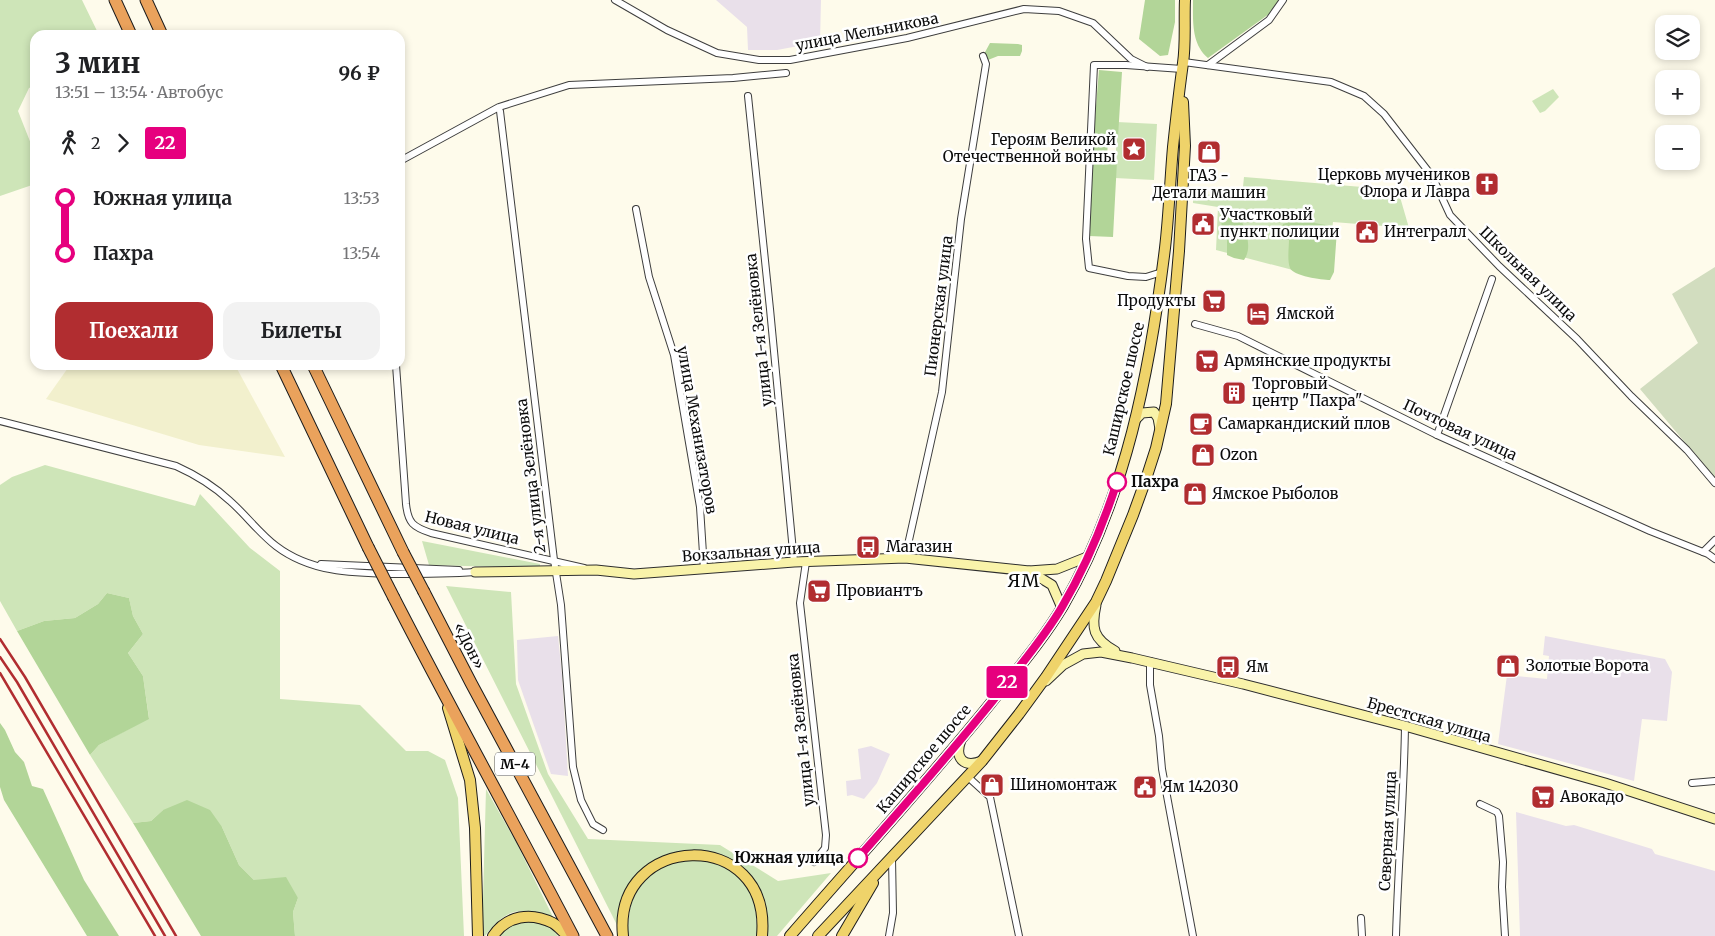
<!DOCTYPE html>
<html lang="ru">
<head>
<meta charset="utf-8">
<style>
  :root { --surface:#fff; --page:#f2f2f2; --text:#202124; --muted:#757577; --accent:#b12d30 }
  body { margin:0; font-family:Merriweather,serif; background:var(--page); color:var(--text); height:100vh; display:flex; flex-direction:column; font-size:19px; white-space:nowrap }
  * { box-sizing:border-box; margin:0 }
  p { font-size:16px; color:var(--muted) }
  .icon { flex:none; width:28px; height:28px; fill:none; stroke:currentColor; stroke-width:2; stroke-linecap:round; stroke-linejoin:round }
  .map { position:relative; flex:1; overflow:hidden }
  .details { position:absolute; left:30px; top:30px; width:375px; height:340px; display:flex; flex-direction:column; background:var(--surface); border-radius:15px; box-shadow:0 2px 8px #0003 }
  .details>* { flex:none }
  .badge { padding:0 10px; border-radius:4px; font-size:18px; line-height:32px }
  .controls { position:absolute; left:1655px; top:15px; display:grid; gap:10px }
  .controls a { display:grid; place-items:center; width:45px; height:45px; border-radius:10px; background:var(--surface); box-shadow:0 2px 8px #0003; font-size:25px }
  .map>.badge { position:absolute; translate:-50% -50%; box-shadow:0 0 0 2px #fff }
  .legs { display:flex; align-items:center; gap:8px; height:55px; padding:0 25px; font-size:16px }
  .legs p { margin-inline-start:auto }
  .head { display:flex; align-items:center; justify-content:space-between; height:85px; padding:0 25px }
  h1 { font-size:28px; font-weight:700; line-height:38px }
  .action { display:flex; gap:10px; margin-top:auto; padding:10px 25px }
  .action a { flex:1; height:58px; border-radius:15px; background:var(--accent); color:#fff; font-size:20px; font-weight:700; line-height:58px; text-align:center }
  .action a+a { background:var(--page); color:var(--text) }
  ul { padding:0 25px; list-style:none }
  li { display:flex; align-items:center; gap:18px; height:55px; font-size:19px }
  li i { display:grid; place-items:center; width:8px; height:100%; margin:0 6px; background:currentColor }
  li i::after { content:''; width:12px; height:12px; margin:-6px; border:4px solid; border-radius:50%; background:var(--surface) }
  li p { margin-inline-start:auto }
  li:first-child i { background:linear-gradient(#0000 50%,currentColor 0) }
  li:last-child i { background:linear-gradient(currentColor 50%,#0000 0) }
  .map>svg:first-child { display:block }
  .industrial { fill:#e9e0ea }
  .farmland { fill:#f2f0cd }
  .green { fill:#cee5b8 }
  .forest { fill:#b2d598 }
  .cemetery { fill:#d2ddbf }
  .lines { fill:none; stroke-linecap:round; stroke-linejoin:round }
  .street-casing { stroke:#3e3e3e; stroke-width:8 }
  .secondary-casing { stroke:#2d2d2d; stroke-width:11 }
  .primary-casing { stroke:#1c1c1c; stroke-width:12 }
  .highway-casing { stroke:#1c1c1c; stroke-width:13 }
  .street { stroke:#fff; stroke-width:6 }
  .secondary { stroke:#f9f3aa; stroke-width:9 }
  .primary { stroke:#efd36a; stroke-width:10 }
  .highway { stroke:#eaa25c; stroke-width:11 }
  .rail { stroke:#b12d30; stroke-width:2.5 }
  .highway-bridge-casing { stroke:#1c1c1c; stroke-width:13; stroke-linecap:butt }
  .highway-bridge { stroke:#eaa25c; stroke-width:11 }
  .line-1-casing { stroke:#fff; stroke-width:11 }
  .line-1 { stroke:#e6007e; stroke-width:8 }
  .stop-1-dot { fill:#fff; stroke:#e6007e; stroke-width:2.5 }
  .labels { text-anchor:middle; stroke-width:5; stroke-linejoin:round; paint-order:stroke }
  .shield { fill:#fff; stroke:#545454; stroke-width:1 }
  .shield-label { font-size:14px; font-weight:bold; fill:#0b0b0b }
  .street-label { font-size:15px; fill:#0b0b0b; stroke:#fff }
  .poi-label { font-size:15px; fill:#0b0b0b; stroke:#fff; text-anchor:start }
  .stop-label { font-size:15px; font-weight:bold; fill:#0b0b0b; stroke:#fff; text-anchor:start }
  .quarter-label { font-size:18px; letter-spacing:1px; fill:#0b0b0b; stroke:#fff }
</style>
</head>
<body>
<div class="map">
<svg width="1715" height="936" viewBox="0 0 1715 936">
  <rect width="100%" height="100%" fill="#fefbeb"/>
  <g class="industrial">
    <path d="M716,0H821L820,42L777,50H748L747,27Z"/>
    <path d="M558,636L562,675L568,776L551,774L518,680L517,640Z"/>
    <path d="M1545,636L1665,659L1672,672L1667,721L1642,719L1634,781L1498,744L1507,675L1547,679L1549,656L1543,655Z"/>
    <path d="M871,746L890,754L877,783L864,799L852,795L847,796L846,781L861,779L858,749Z"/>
    <path d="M1516,812L1566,826L1574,825L1652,849L1655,854L1715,871V936H1520Z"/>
  </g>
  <path class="farmland" d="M70,365H235L285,457L199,445L46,399Z"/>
  <g class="green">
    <path d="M0,0H82L99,35H35V86L29,88L18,111L35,154V184L0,196Z"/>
    <path d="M1553,89L1559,97L1545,111L1540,113L1532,101Z"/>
    <path d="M1117,122L1157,124L1154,180L1115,178Z"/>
    <path d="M1244,177L1398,190L1409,228L1333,222L1327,279L1216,250L1218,207L1193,203V194L1242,196Z"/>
    <path d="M45,465L195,506L200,494L250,548L280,571V699L360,705L406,751H428L445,760L458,798L464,936H295L293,912L298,898L254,880L239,865L222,827L163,810L151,821L133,823L90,755L99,745L149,718L143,676L128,653L143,634L133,616L129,598L107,593L98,604L75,618L44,621L17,631L0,601V485L12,477Z"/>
    <path d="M422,541L540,564V568L429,565Z"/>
    <path d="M446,586L511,592L516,684L548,774L588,839L720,845L778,881L831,873L777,936H765C766,925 767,913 764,901C754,860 705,843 667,855C654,859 642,869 634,880C623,893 621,911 618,927Z"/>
    <path d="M486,789L517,844L553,917C520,907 507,907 485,936H482Z"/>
    <path d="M678,859L714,861L740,877L754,894L758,936H627C629,914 630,889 650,875C658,869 669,864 678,859Z"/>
    <path d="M530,920L551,927L558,936H497L512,923Z"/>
  </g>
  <g class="forest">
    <path d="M1145,0H1175V22L1168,55L1160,56L1139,39Z"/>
    <path d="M1193,0H1279L1269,14L1208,58C1191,44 1193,20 1193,0Z"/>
    <path d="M990,43L1018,44L1022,45V51L1020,56H998L988,60L984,54Z"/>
    <path d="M1099,70L1122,72L1118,137H1108L1107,160L1117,161L1113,237L1089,236L1095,118Z"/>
    <path d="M1223,209L1236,211C1244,224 1254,246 1244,260L1234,258L1227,255V240L1222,236C1223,227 1220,219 1220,211Z"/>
    <path d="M1298,220L1326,225L1337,230L1334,272L1330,280C1322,280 1293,276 1290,268C1287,260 1289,247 1289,240L1281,234L1283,224Z"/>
    <path d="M107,593L129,598L133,616L143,634L128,653L143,676L149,719L99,745L90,755L17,631L44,621L75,618L98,604Z"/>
    <path d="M0,723L5,730L15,752L24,762L32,786L43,789L84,880L119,936H87L4,800L0,787Z"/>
    <path d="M187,800L210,810L222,827L239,865L254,880L286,877L298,898L293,912L295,936H201L133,823L151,821L163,810Z"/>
  </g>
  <path class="cemetery" d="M1715,267V478L1640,389L1698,343L1672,294Z"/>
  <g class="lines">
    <g class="street-casing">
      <g id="street">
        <path d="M615,0L667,30L717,53L759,60H790L907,38L1024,9L1059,11L1093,23L1131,59L1147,67"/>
        <path d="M1184,62L1331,82L1364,96L1384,114L1432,176L1450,215L1499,266L1577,339L1631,396L1687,450L1715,483"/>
        <path d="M1208,65L1269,20L1283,0"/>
        <path d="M748,96L770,309L794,562"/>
        <path d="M500,111L554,560L561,605L573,767L581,800L593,824L603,830"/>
        <path d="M400,161L499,107L569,85L733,78L786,73"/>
        <path d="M636,209L649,277L674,355L700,507L704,569"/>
        <path d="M1162,272L1146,277L1128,276L1089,268L1086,239L1094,65H1126L1182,69"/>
        <path d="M1195,324L1238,336L1437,435L1650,531L1708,554L1715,559"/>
        <path d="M396,365L406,504C408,523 413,527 431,533L584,568"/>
        <path d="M0,421L176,466C196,475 214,486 230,501C246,515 259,533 276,546C310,572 351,573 392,574C420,574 447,574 475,572"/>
        <path d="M1437,435L1492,279"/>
        <path d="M1703,552L1715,540"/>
        <path d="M905,558L942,392L961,219L986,64L983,56"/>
        <path d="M806,562L800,603L826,835L825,848L814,862"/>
        <path d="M321,564L459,570"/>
        <path d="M1150,661V685L1159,736L1162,769L1193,936"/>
        <path d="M968,777L990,797L1019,936"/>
        <path d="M1692,783L1715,781"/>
        <path d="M1480,804L1497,812L1499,816L1503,862L1502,887L1505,936"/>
        <path d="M1361,918L1362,936"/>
        <path d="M889,936L893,913L892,858"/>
        <path d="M1396,936C1398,866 1404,796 1405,726"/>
      </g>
    </g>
    <g class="secondary-casing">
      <g id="secondary">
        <path d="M1135,420L1142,413L1154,412L1158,418L1160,429"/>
        <path d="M1029,571L1052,585L1062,608"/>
        <path d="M475,572L596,570L634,574L794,562L905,558L1029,571L1057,569L1087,557"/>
        <path d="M1096,605C1091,628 1093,639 1115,651"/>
        <path d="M1046,681L1063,665L1083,654L1101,652L1132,658L1243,684L1405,726L1605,783L1715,819"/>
        <path d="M961,740C954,759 964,768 982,761"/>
      </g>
    </g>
    <g class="primary-casing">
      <g id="primary">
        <path d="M448,708L470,780L475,828L478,936"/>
        <path d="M493,936C507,915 531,912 553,923C558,926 563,932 568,936"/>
        <path d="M623,936C612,832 772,825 762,936"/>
        <path d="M790,936C857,859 926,783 990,704C1015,672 1042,641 1063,606C1126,497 1150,371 1165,248C1169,214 1170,181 1173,147C1176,119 1179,91 1183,63C1186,43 1184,21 1185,0"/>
        <path d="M818,936L982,761L1019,714L1046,677L1096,602L1106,581L1133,515L1146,479L1156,448L1166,404L1179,251L1185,146L1183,102"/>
        <path d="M842,936L873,883"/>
      </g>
    </g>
    <g class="highway-casing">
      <g id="highway">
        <path d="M115,0L131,35"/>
        <path d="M146,0L162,35"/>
        <path d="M281,365L368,547"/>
        <path d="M313,365L403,552"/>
        <path d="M424,592L471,683L607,936"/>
        <path d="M394,598C452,711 514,823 573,936"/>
      </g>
    </g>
    <use href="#street" class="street"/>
    <use href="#secondary" class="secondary"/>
    <use href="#primary" class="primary"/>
    <use href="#highway" class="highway"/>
    <g class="rail">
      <path d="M0,639L25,677L176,936"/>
      <path d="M0,657L17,682L165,936"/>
      <path d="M0,673L155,936"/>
    </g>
    <g class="highway-bridge-casing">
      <g id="highway-bridge">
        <path d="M368,547L394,598"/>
        <path d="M403,552L424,592"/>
      </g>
    </g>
    <use href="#highway-bridge" class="highway-bridge"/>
  </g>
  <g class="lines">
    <g class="line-1-casing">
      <path id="line-1" d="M858,858C906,804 954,749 999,693C1020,665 1044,638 1062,607C1085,568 1103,525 1117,482"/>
    </g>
    <use href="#line-1" class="line-1"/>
  </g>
  <defs>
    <g id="sight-square" transform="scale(1.25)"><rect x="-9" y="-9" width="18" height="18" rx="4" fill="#b12d30" stroke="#fff"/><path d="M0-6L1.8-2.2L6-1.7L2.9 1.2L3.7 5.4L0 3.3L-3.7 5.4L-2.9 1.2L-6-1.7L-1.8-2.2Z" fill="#fff"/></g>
    <g id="shop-square" transform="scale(1.25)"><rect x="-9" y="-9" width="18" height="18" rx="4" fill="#b12d30" stroke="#fff"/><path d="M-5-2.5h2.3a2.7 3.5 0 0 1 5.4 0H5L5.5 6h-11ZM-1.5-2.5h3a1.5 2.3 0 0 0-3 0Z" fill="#fff"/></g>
    <g id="church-square" transform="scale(1.25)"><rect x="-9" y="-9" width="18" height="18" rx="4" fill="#b12d30" stroke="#fff"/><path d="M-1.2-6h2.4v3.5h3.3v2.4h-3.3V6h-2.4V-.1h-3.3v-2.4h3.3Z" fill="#fff"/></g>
    <g id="civic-square" transform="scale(1.25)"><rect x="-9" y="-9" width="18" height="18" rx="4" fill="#b12d30" stroke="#fff"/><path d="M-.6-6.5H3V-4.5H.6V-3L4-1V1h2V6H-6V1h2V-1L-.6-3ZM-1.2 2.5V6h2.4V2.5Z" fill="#fff"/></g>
    <g id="supermarket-square" transform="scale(1.25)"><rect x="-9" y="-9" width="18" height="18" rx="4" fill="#b12d30" stroke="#fff"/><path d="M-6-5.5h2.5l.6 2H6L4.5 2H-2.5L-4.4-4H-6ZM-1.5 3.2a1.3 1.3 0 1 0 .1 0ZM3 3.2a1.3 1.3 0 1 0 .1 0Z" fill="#fff"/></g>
    <g id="hotel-square" transform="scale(1.25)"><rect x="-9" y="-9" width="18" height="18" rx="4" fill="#b12d30" stroke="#fff"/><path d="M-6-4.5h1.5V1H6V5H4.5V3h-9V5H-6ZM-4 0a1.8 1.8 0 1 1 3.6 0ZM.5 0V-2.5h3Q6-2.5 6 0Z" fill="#fff"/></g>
    <g id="building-square" transform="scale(1.25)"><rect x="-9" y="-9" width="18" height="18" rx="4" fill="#b12d30" stroke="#fff"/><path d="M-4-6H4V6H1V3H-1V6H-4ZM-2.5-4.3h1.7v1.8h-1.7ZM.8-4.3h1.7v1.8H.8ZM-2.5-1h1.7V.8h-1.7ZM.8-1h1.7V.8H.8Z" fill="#fff"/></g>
    <g id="cafe-square" transform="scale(1.25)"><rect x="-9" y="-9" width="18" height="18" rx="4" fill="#b12d30" stroke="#fff"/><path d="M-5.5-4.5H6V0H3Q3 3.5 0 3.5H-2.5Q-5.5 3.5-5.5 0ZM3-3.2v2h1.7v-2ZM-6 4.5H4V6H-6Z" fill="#fff"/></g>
    <g id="bus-square" transform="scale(1.25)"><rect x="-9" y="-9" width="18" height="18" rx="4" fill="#b12d30" stroke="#fff"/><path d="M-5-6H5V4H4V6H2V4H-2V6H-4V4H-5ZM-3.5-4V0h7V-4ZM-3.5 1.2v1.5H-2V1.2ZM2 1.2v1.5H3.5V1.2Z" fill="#fff"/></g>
  </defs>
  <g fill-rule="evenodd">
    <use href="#sight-square" x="1134" y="149"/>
    <use href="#shop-square" x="1209" y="152"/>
    <use href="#church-square" x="1487" y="184"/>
    <use href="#civic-square" x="1203" y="224"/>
    <use href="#civic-square" x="1367" y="232"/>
    <use href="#supermarket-square" x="1214" y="301"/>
    <use href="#hotel-square" x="1258" y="314"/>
    <use href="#supermarket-square" x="1207" y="361"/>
    <use href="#building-square" x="1234" y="393"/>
    <use href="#cafe-square" x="1201" y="424"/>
    <use href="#shop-square" x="1203" y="455"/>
    <use href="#shop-square" x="1195" y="494"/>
    <use href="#bus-square" x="868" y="547"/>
    <use href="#supermarket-square" x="819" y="591"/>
    <use href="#shop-square" x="1508" y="666"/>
    <use href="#bus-square" x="1228" y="667"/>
    <use href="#shop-square" x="992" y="785"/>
    <use href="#civic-square" x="1145" y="787"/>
    <use href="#supermarket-square" x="1543" y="797"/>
  </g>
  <g class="stop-1-dot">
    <circle cx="1117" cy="482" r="9"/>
    <circle cx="858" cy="858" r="9"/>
  </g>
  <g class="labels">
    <rect class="shield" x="495" y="752.5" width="40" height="23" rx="4"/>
    <g class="shield-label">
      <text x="515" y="769">М-4</text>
    </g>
    <g class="street-label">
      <text transform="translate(867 32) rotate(-11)" y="5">улица Мельникова</text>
      <text transform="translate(1528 274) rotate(44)" y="5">Школьная улица</text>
      <text transform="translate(939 306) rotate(-83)" y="5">Пионерская улица</text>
      <text transform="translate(759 330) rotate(-96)" y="5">улица 1-я Зелёновка</text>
      <text transform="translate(1124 389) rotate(-77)" y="5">Каширское шоссе</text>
      <text transform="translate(697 430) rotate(80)" y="5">улица Механизаторов</text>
      <text transform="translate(1460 430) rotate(25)" y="5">Почтовая улица</text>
      <text transform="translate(531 476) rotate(-97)" y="5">2-я улица Зелёновка</text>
      <text transform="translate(472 528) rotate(14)" y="5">Новая улица</text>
      <text transform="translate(751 552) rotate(-4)" y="5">Вокзальная улица</text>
      <text transform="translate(469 646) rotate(63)" y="5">«Дон»</text>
      <text transform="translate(1429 720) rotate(16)" y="5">Брестская улица</text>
      <text transform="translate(801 730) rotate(-96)" y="5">улица 1-я Зелёновка</text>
      <text transform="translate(924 759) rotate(-50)" y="5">Каширское шоссе</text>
      <text transform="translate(1388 831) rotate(-87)" y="5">Северная улица</text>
    </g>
    <g class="poi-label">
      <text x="1116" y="145" text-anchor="end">Героям Великой<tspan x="1116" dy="17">Отечественной войны</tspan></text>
      <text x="1470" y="180" text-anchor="end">Церковь мучеников<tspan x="1470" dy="17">Флора и Лавра</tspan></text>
      <text x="1209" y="181" text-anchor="middle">ГАЗ -<tspan x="1209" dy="17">Детали машин</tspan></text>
      <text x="1220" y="220">Участковый<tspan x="1220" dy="17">пункт полиции</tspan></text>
      <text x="1384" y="237">Интегралл</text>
      <text x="1196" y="306" text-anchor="end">Продукты</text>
      <text x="1276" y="319">Ямской</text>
      <text x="1224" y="366">Армянские продукты</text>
      <text x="1252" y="389">Торговый<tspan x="1252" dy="17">центр "Пахра"</tspan></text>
      <text x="1218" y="429">Самаркандиский плов</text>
      <text x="1220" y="460">Ozon</text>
      <text x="1212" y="499">Ямское Рыболов</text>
      <text x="886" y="552">Магазин</text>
      <text x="836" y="596">Провиантъ</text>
      <text x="1526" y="671">Золотые Ворота</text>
      <text x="1246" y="672">Ям</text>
      <text x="1010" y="790">Шиномонтаж</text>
      <text x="1162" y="792">Ям 142030</text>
      <text x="1560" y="802">Авокадо</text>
    </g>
    <g class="stop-label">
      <text x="1131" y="487">Пахра</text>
      <text x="844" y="863" text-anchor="end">Южная улица</text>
    </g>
    <g class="quarter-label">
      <text x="1024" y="587">ЯМ</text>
    </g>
  </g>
</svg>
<div class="controls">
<a><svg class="icon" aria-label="layers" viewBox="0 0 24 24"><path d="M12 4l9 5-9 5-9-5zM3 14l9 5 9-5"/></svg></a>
<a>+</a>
<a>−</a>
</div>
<b class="badge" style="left:1007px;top:682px;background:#e6007e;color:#fff">22</b>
<section class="details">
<div class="head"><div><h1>3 мин</h1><p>13:51 – 13:54 · Автобус</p></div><b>96 ₽</b></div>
<div class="legs"><svg class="icon" aria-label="walk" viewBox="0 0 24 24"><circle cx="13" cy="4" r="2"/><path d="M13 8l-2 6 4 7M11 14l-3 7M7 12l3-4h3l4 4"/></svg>2<svg class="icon" aria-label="forward" viewBox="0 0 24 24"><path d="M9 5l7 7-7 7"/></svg><b class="badge" style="background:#e6007e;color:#fff">22</b></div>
<ul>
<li><i style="color:#e6007e"></i><b>Южная улица</b><p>13:53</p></li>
<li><i style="color:#e6007e"></i><b>Пахра</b><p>13:54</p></li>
</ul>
<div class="action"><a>Поехали</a><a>Билеты</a></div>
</section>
</div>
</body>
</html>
